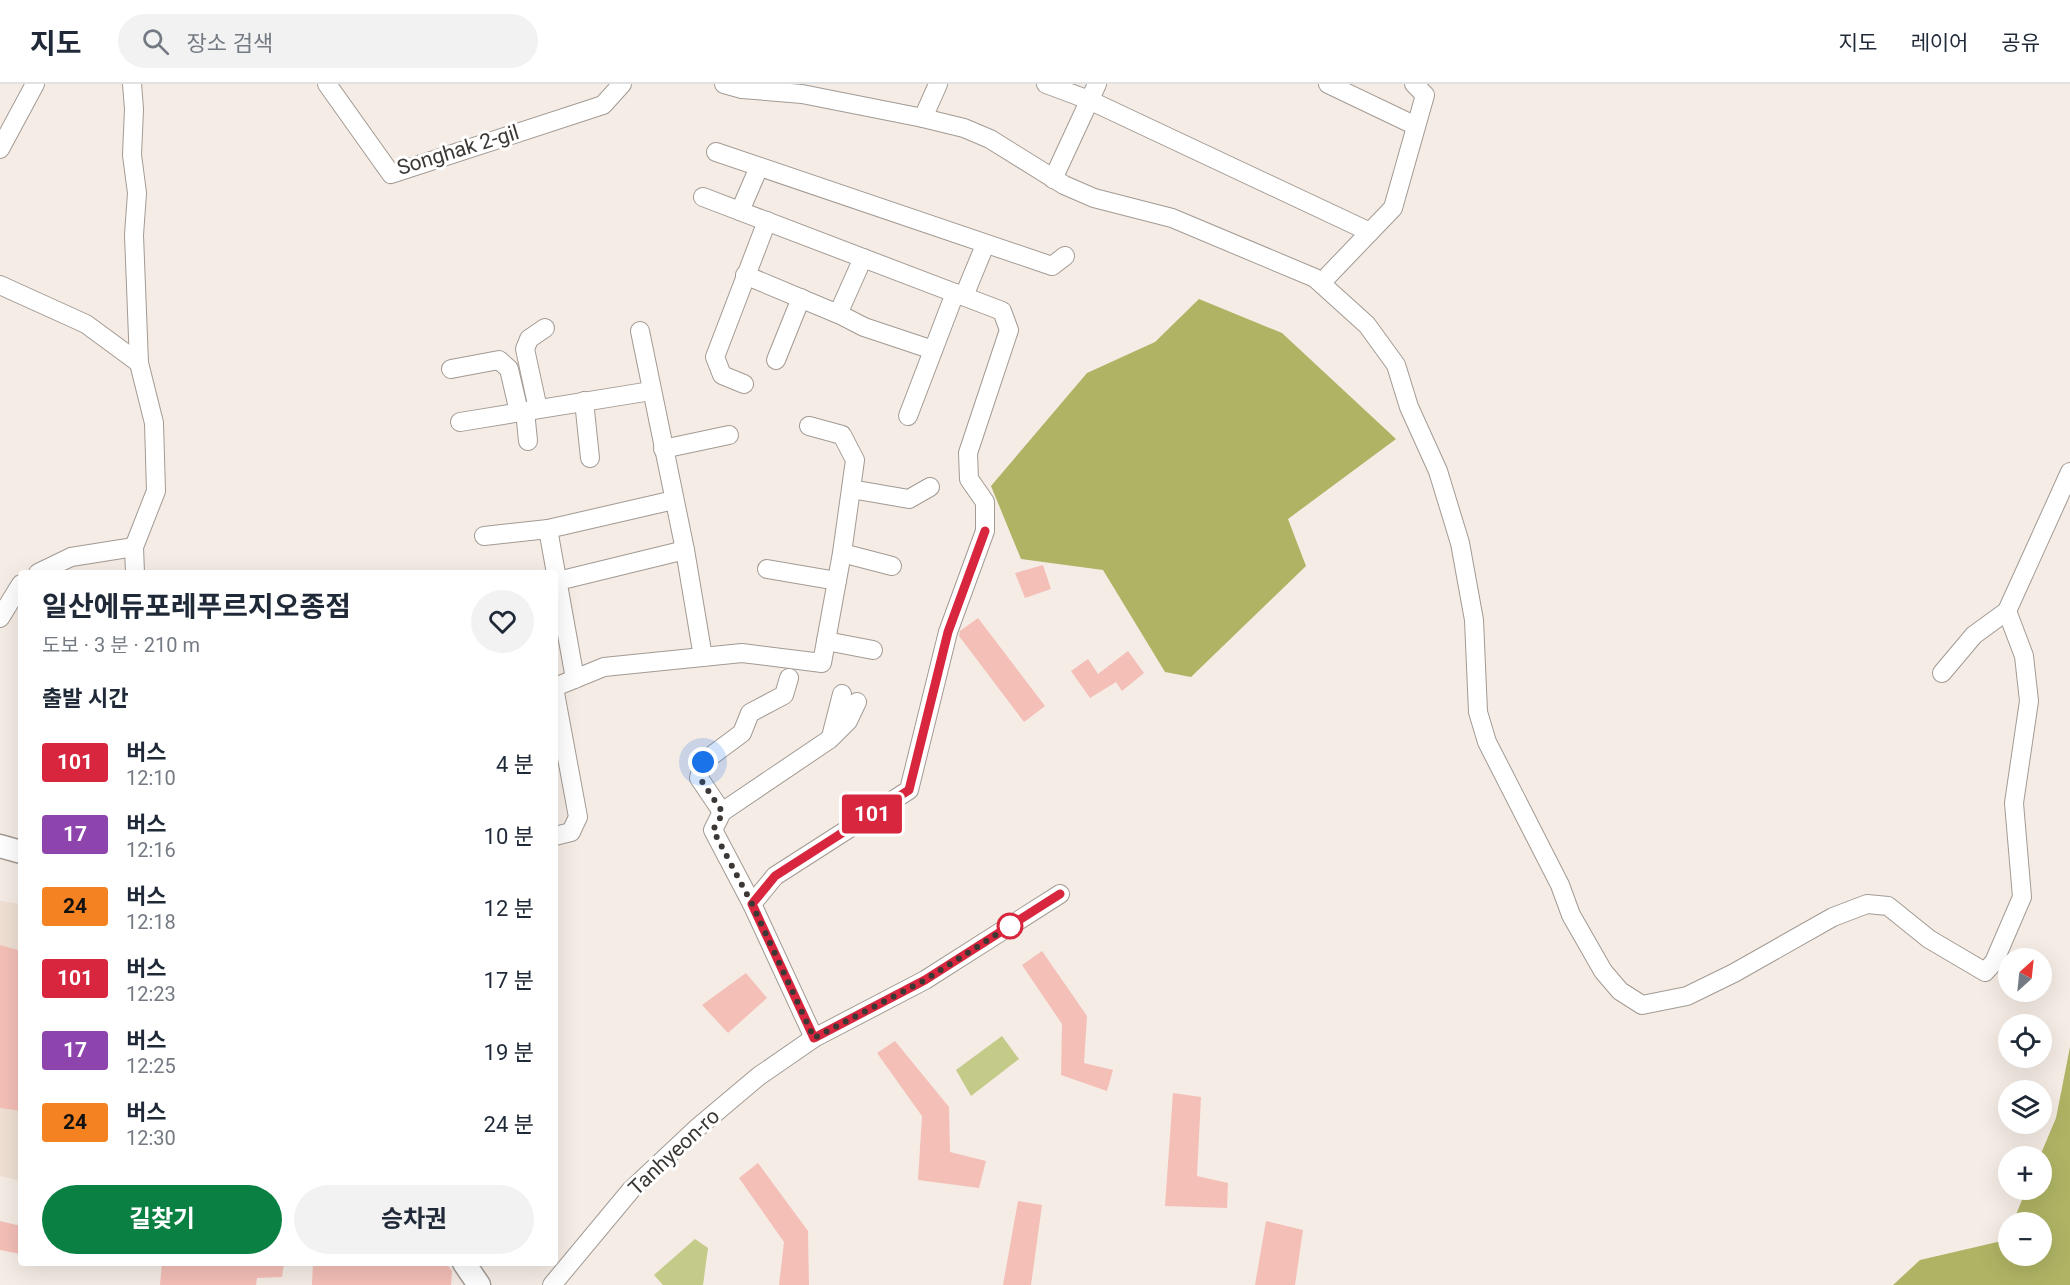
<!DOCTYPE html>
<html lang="ko">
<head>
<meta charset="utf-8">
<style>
  :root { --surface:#fff; --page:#f2f2f3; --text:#1f2937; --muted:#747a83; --line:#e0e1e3; --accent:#0b8043 }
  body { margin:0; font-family:Roboto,"Noto Sans KR",sans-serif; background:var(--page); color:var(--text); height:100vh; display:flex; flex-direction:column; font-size:22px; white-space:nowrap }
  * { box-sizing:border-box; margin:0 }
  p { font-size:20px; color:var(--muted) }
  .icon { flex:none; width:33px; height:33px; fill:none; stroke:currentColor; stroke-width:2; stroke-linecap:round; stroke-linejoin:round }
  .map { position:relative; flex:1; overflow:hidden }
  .side { position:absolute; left:18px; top:486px; width:540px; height:696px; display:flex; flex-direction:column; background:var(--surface); border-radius:6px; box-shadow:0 6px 24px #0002 }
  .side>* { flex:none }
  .badge { padding:0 12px; border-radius:4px; font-size:21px; line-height:39px }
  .needle { width:39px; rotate:27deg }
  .tools { position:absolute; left:1998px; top:864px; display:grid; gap:12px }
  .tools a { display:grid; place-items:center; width:54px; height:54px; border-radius:50%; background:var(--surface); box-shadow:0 6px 24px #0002; font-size:30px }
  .you { position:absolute; width:30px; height:30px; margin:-15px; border:4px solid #fff; border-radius:50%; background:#1a73e8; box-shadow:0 0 0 9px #1a73e833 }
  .map>.badge { position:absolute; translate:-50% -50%; box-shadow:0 0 0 3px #fff }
  h2 { padding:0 24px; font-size:22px; line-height:54px }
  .round { display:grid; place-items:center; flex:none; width:63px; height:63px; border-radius:32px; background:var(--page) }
  .headline { display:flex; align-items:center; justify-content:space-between; height:102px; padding:0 24px }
  h1 { font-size:28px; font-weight:700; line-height:45px }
  .primary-button { display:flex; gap:12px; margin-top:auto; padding:12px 24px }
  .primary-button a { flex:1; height:69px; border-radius:36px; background:var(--accent); color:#fff; font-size:24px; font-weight:700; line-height:69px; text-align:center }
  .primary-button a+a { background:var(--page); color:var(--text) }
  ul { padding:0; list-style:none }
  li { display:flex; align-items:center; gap:18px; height:72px; padding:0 24px }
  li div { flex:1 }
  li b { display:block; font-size:22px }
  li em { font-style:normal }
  li .badge { min-width:66px; font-weight:700; text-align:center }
  header { display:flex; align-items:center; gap:36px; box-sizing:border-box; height:84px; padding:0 30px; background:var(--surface); border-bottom:2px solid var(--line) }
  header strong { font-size:28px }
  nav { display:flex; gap:33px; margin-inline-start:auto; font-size:21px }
  .search { width:420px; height:54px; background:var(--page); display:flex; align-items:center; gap:15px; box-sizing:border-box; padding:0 21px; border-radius:33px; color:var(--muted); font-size:22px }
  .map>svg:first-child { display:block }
  .built { fill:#f0e0d4 }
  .green { fill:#c4ca88 }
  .forest { fill:#afb464 }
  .building { fill:#f4bfb7 }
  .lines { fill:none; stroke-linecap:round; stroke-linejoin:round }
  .minor-casing { stroke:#a29a93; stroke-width:20 }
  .major-casing { stroke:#a29a93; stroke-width:25 }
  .minor { stroke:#fff; stroke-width:18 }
  .major { stroke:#fff; stroke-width:22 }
  .line-casing { stroke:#fff; stroke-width:14 }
  .line { stroke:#d7263d; stroke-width:9 }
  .walk { stroke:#3c3835; stroke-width:6; stroke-dasharray:0 10.8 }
  .stop-dot { fill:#fff; stroke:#d7263d; stroke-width:3 }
  .labels { text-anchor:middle; stroke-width:6; stroke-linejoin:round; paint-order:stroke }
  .street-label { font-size:21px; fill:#3c3835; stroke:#fff }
</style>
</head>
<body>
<header>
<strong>지도</strong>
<div class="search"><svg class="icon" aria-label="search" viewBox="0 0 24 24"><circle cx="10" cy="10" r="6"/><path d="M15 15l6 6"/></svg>장소 검색</div>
<nav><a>지도</a><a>레이어</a><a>공유</a></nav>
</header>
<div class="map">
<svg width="2070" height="1201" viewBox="0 0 2070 1201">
  <rect width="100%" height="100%" fill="#f5ece5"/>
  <path class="built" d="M0,817L21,820V1097L0,1092Z"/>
  <g class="green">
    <path d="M1002,952L1019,975L971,1012L956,986Z"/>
    <path d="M695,1155L708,1164L703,1201H663L654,1191Z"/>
  </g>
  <g class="forest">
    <path d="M1199,215L1282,249L1396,355L1288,435L1306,482L1191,593L1165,588L1103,486L1021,475L991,402L1087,289L1155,258Z"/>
    <path d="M2070,963V1201H1893L1920,1176L2006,1156L2008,1149V1172H2042V1138H2013L2026,1106H2042V1072H2040L2056,1034Z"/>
  </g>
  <g class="building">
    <path d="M1043,481L1051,505L1025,514L1015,489Z"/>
    <path d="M978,534L1045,622L1024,638L959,552L960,547Z"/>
    <path d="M1128,567L1144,589L1122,607L1116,598L1090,614L1071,587L1088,575L1098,590Z"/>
    <path d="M0,861L21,867V1027L0,1024Z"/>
    <path d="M1042,867L1087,932L1084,979L1113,986L1107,1007L1061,991L1062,940L1022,881Z"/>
    <path d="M746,889L767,914L728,949L702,921Z"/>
    <path d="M895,957L949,1023L950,1068L986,1077L979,1104L918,1096L922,1032L877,969Z"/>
    <path d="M1173,1009L1201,1013L1197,1092L1228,1099L1227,1124L1165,1122Z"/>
    <path d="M758,1079L808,1147L809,1201H779L784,1158L739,1094Z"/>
    <path d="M1018,1117L1042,1121L1031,1201H1003Z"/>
    <path d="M0,1137L21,1142V1170L0,1166Z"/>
    <path d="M1266,1137L1303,1146L1295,1201H1255Z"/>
    <path d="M162,1179H284L282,1193L257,1194L256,1201H160Z"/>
    <path d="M313,1179H446L452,1187L451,1201H312Z"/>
  </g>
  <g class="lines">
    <g class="minor-casing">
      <g id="minor">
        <path d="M132,0L134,25L132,71L137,109L134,151L139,279L154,339L156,407L134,463L135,489"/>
        <path d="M327,0L391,90L603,21L622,0"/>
        <path d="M724,0L742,5L802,10L923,34L964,44L990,55L1064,101L1094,114L1172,134L1315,194L1367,241L1396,281L1409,323L1438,387L1460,459L1474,536L1478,628L1487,658L1560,801L1571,831L1603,887L1620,907L1642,921L1687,912L1734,889L1833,833L1867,820L1888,822L1929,855L1985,888L1994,878L2022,813L2014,719L2029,617L2024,572L2007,527"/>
        <path d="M1046,0L1089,16L1370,148"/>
        <path d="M1328,0L1416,42"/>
        <path d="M923,34L938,0"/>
        <path d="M0,65L35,0"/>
        <path d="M716,68L1052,182L1065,172"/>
        <path d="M1053,95L1097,0"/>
        <path d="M703,113L1002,227L1009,246L968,369L969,395L985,418V447L948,548L909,706L775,792L752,820L814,954"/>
        <path d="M740,127L759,83"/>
        <path d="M745,191L838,230L863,174"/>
        <path d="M1321,199L1393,124L1425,11L1414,0"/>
        <path d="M0,201L86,240L139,279"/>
        <path d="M964,212L985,161"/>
        <path d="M835,228L864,243L933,266"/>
        <path d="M640,247L685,466L703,573"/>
        <path d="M776,276L801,214"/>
        <path d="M451,285L499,276L509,285L519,328"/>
        <path d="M744,300L722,291L715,273L767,137"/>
        <path d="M584,317L590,374"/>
        <path d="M538,325L525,265L529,255L545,244"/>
        <path d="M525,327L528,357"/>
        <path d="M908,332L955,209"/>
        <path d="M460,338L651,307"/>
        <path d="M663,365L729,351"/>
        <path d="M851,405L909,415L930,403"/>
        <path d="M484,452L548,445"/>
        <path d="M842,469L892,482"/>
        <path d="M767,485L837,497"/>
        <path d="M38,489L71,473L134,463"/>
        <path d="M558,497L685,466"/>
        <path d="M0,534L21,500"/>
        <path d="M826,557L873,566"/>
        <path d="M1942,589L1974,551L2007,527L2070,388"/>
        <path d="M575,595L548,445L674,416"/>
        <path d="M555,603L604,583L742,569L822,579L842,469L855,376L842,351L809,342"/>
        <path d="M555,609L578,733L571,748L555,752"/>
        <path d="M831,653L842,610"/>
        <path d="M722,728L699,694L703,678L742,649L750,629L784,611L789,594"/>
        <path d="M752,820L713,746L722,728L830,655L848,637L857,618"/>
        <path d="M552,1201L631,1106L696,1045L759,992L814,954L925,896L1060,810"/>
      </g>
    </g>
    <g class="major-casing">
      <g id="major">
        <path d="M0,762L21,768"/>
        <path d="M464,1179L479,1201"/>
      </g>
    </g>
    <use href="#minor" class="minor"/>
    <use href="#major" class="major"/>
  </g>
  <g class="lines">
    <g class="line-casing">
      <path id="line" d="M985,447L948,548L909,706L775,792L752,820L814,954L925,896L1060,810"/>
    </g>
    <use href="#line" class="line"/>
    <path class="walk" d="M703,678L699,693L723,729L713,746L752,820L814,954L925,896L1010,842"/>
  </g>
  <circle class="stop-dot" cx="1010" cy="842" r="12"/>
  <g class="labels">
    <g class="street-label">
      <text transform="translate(458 66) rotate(-17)" y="7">Songhak 2-gil</text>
      <text transform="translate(674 1068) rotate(-43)" y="7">Tanhyeon-ro</text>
    </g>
  </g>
</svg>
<div class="tools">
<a><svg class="needle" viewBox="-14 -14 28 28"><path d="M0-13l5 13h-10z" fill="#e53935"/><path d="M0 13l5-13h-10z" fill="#747a83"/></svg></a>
<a><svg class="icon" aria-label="locate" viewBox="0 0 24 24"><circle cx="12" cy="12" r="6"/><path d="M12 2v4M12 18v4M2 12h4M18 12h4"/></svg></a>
<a><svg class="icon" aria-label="layers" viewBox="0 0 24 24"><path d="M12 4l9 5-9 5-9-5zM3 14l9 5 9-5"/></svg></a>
<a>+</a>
<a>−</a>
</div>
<div class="you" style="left:703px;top:678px"></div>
<b class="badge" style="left:872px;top:730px;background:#d7263d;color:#fff">101</b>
<section class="side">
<div class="headline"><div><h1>일산에듀포레푸르지오종점</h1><p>도보 · 3 분 · 210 m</p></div><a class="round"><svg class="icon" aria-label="heart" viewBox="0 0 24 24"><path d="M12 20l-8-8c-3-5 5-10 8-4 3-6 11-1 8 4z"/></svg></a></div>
<h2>출발 시간</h2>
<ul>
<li><span class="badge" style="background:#d7263d;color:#fff">101</span><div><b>버스</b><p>12:10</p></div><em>4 분</em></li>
<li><span class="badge" style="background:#8e44ad;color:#fff">17</span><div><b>버스</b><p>12:16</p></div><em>10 분</em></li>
<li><span class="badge" style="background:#f58220;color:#111">24</span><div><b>버스</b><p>12:18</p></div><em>12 분</em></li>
<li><span class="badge" style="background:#d7263d;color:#fff">101</span><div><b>버스</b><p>12:23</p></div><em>17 분</em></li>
<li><span class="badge" style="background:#8e44ad;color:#fff">17</span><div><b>버스</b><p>12:25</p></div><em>19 분</em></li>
<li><span class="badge" style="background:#f58220;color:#111">24</span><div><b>버스</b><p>12:30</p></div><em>24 분</em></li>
</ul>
<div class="primary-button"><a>길찾기</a><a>승차권</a></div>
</section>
</div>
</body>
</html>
